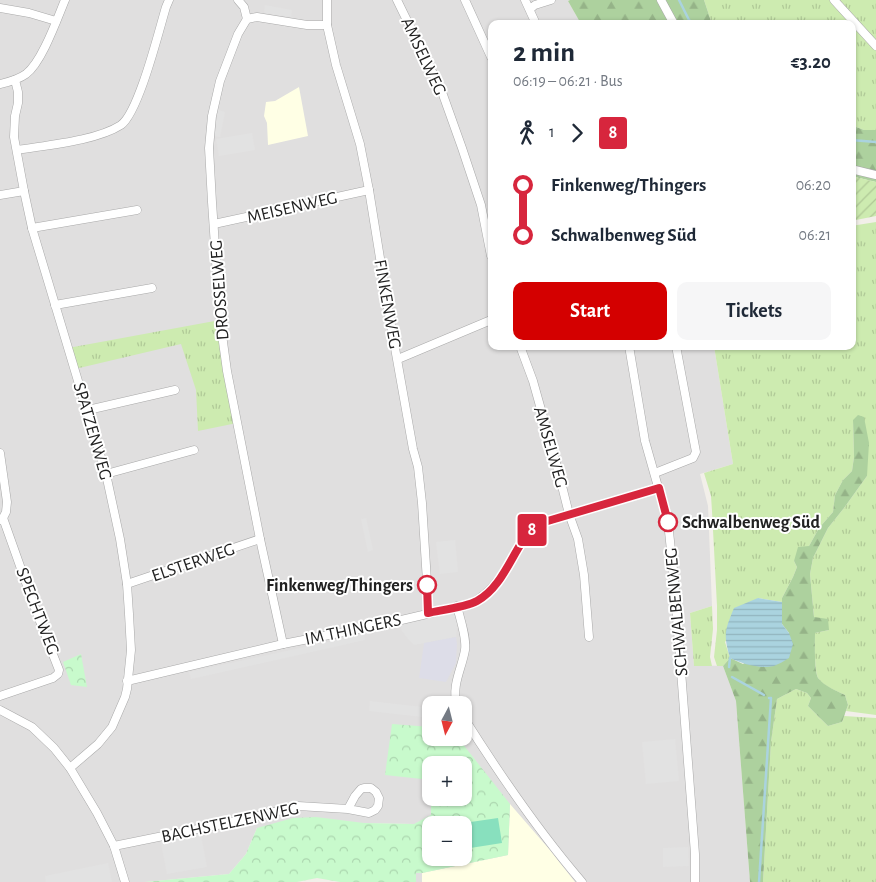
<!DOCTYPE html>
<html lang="en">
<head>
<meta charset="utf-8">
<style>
  :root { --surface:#fff; --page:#f6f6f7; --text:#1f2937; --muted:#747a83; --accent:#d40000 }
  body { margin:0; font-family:"Alegreya Sans",sans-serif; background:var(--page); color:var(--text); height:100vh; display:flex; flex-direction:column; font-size:19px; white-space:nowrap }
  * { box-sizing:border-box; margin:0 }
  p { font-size:16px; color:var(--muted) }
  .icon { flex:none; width:28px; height:28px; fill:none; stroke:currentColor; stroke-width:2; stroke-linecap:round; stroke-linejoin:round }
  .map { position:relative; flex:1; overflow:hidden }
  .side { position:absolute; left:488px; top:20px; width:368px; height:330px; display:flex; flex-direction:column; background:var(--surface); border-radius:10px; box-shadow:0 1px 4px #0004 }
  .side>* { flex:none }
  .badge { padding:0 10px; border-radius:4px; font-size:18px; line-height:32px }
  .needle { width:32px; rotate:187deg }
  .buttons { position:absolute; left:422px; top:696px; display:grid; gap:10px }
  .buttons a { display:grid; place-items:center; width:50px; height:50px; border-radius:10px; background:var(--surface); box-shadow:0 1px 4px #0004; font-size:25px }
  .map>.badge { position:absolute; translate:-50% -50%; box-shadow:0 0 0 2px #fff }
  .legs { display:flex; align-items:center; gap:8px; height:55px; padding:0 25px; font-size:16px }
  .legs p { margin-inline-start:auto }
  .overview { display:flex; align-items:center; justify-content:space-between; height:85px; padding:0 25px }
  h1 { font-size:28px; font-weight:600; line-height:38px }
  .cta { display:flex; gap:10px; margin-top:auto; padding:10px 25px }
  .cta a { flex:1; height:58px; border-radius:10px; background:var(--accent); color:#fff; font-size:20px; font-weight:600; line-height:58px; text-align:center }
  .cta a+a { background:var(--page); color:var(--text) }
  ul { padding:0 25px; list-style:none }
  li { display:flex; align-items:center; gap:18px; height:50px; font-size:19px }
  li i { display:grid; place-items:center; width:8px; height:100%; margin:0 6px; background:currentColor }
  li i::after { content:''; width:12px; height:12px; margin:-6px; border:4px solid; border-radius:50%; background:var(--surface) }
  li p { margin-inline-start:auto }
  li:first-child i { background:linear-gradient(#0000 50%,currentColor 0) }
  li:last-child i { background:linear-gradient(currentColor 50%,#0000 0) }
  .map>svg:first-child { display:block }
  .residential { fill:#e0dfdf; fill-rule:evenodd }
  .education { fill:#ffffe5 }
  .grass { fill:url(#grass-tufts) }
  .forest { fill:url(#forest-firs) }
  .park { fill:url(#park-crowns); fill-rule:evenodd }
  .garden { fill:url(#garden-furrows) }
  .pitch { fill:#88e0be }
  .parking { fill:#e2e2e2 }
  .plaza { fill:#dddde8 }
  .water { fill:url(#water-rules) }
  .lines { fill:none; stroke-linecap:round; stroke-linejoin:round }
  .stream { stroke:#aad3df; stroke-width:2.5 }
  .minor-casing { stroke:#a9a9a9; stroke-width:9 }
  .minor { stroke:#fff; stroke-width:8 }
  .line-1-casing { stroke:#fff; stroke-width:11 }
  .line-1 { stroke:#d7263d; stroke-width:8 }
  .stop-1-dot { fill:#fff; stroke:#d7263d; stroke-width:2.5 }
  .labels { text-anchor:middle; stroke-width:4; stroke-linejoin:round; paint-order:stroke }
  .street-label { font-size:18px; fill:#222; stroke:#fff }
  .stop-label { font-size:18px; font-weight:bold; fill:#222; stroke:#fff; text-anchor:start }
</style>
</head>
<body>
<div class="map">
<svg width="876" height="882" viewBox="0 0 876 882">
  <defs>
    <pattern id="grass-tufts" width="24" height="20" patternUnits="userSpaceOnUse" patternTransform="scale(1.25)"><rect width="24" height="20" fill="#cdebb0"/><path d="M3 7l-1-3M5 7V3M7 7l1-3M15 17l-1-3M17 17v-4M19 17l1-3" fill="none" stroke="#b0c997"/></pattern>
    <pattern id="forest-firs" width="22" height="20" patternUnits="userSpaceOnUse" patternTransform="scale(1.25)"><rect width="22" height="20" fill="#add19e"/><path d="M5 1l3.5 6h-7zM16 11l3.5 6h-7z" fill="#95b388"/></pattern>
    <pattern id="park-crowns" width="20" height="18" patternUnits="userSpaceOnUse" patternTransform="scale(1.25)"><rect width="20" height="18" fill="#c8facc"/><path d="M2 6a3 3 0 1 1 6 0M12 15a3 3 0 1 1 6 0" fill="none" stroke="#acd6af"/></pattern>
    <pattern id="garden-furrows" width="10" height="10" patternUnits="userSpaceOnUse" patternTransform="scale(1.25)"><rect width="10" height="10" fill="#cdebb0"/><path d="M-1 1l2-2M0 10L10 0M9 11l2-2" fill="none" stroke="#b0c997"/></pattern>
    <pattern id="water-rules" width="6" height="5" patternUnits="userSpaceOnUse" patternTransform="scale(1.25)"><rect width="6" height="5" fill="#aad3df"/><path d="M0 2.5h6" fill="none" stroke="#92b5bf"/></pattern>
  </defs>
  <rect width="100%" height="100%" fill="#f2efe9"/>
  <path class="residential" d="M0,0H570L568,1L581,24H491V346H714L733,464L700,474L708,506L712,606L690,613L694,665L723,666L736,701L750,882H416V854L414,824L364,823L257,828L246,854L229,874L145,882H0ZM431,705H464V738H431ZM431,765H464V798H431ZM431,825H464V858H431Z"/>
  <g class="education">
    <path d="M299,87L308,136L268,145L267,123L264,116L266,102L275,101Z"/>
    <path d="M510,804L549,849L575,882H422V873L508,855Z"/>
  </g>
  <g class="grass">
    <path d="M704,0H831L876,50V130H864L851,125V24H712Z"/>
    <path d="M838,0H876V42Z"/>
    <path d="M876,222V715L846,711L848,705L845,695C837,691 823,686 818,678C814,669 815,643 815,633L829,630L814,617L810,574L813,558L828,528L844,508L867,476L853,420L854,457L852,471L843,480L835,495L833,512L819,528L809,546L794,561L797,567L793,577L782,598V602L758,598L725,642L730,658L723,666H717L714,657L717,630V606L712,511L711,496L704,473L733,464L714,346H851V226Z"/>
    <path d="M220,320L237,423L198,431L196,390L181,344L75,369L68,348Z"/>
    <path d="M712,606L713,629L710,657L712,666H694L690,613Z"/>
    <path d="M796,689L807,693L811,698L808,706L828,726L842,722L844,716L876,718V882H763L771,742L777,699Z"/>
  </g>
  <g class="forest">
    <path d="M570,0H704L712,24H581L568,1Z"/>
    <path d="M851,125L864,130H876V182L851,176Z"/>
    <path d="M858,415L864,417L869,443L867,476L844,508L828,528L813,558L810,574L814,617L828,619L829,630L815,633C815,643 814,670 818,678C824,686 837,691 845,695L848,705L842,722L828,726L808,706L811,698L807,693L796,689L777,699L771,742L763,882H750L736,701L723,666L730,658L743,664L789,633L782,624V598L793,577L797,567L794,561L798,547L809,546L819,528L833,512L835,495L843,480L852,471L854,457L853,420Z"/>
  </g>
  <g class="park">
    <path d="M81,654L87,687L71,685L63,662Z"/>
    <path d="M392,724L431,727V738H458L510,804L508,855L422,873H416V882H340L317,878L297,882H145L229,874L246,854L257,828L293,818L316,817L364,823L414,824L431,815V798H464V765H431V780L385,775ZM431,825H464V858H431Z"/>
  </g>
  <path class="garden" d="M851,176L876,182V216L851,221Z"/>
  <path class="pitch" d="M498,818L502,843L464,849V825L457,824Z"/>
  <g class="parking">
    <path d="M265,5L292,10L291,17L264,13Z"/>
    <path d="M218,110L225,112L220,137L214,136Z"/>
    <path d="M252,133L255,150L219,156L216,139Z"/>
    <path d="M366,518L373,550L368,552L361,519Z"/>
    <path d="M455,540L458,572L440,574L436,542Z"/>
    <path d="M448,611L455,615L458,620L456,637L414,645L408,639L402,631L400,622Z"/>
    <path d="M364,634L365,640L191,679L189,672Z"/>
    <path d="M370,701L431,708V718L369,711Z"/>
    <path d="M675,739L679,781L646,784L642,742Z"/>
    <path d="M200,830L207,867L167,874L160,838Z"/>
    <path d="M688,847L689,866L663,867V848Z"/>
    <path d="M108,863L112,882H46L45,876Z"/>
  </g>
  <path class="plaza" d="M456,637L457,644L456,663L446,682L419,678L424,643Z"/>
  <path class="water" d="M758,598L782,602V624L789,633L793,644L789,658C784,661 779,664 774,666C759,669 743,664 730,658C723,634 725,630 734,608Z"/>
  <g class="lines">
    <g class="stream">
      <path d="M679,0L689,20L693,24"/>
      <path d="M851,140L876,142"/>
      <path d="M729,667L730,658"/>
      <path d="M732,677L764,695"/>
      <path d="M759,882L771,698H769"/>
    </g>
    <g class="minor-casing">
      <g id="minor">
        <path d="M238,0L244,7L247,19"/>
        <path d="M327,0V25L336,65L360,144L369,190L390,320L413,449L418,467L422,503L429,613"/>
        <path d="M397,0L442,92L462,148L481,205L491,256"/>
        <path d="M465,0L491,57"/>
        <path d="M525,0L536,24"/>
        <path d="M661,0L674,24"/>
        <path d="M834,0L876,46"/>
        <path d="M0,8L29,13L56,21"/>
        <path d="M530,9L535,5L551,0"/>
        <path d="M15,80L18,92V103L15,116L14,137L24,191L32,228L106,474L120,539L127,584L129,614L131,650L127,689L125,697L112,727L98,744L70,768"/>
        <path d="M0,84C9,82 19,79 26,74C42,62 57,19 65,0"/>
        <path d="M17,150C47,145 96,141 121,125C139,112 159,30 166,7L169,0"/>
        <path d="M851,169L876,175"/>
        <path d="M0,195L24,191"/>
        <path d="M214,224L369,190"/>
        <path d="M32,228L137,210"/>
        <path d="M55,305L152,288"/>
        <path d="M520,346L533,381L558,470L569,514L578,539L584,575L589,637"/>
        <path d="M629,346L645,441L668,522L674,579L695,854V882"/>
        <path d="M398,359L491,320"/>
        <path d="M88,410L175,390"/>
        <path d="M0,453L7,502L6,512L3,518L0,520"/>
        <path d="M655,473L693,458L696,452L676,346"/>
        <path d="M106,474L194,450"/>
        <path d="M127,584L260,539"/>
        <path d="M457,606C460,619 467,638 465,650C462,668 451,686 457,705"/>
        <path d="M283,644L260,539L227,371L220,320L212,202L209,148L212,116L220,81L238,34L247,19L257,17L307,25H327"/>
        <path d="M127,681L283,644L380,625L470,604C492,593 504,573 516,552C520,545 525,536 532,530C534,528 538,526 541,523L659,488"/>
        <path d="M0,696L53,678L58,674L59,670L36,611L3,518"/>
        <path d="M0,710L32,727L54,748L70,768L97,813L114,846L125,882"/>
        <path d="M464,718C500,775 538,831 582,882"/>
        <path d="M114,846L242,820L298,806L348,809L369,813L375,810L378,806L379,798L376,792L371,788H364L361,789L355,796L348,809"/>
      </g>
    </g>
    <use href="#minor" class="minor"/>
  </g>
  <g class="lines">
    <g class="line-1-casing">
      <path id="line-1" d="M427,585L428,613C442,610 466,607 477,601C499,589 509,562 522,542C527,534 533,529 541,523L659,488L668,522"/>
    </g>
    <use href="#line-1" class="line-1"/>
  </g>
  <g class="stop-1-dot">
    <circle cx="668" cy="522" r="9"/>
    <circle cx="427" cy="585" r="9"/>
  </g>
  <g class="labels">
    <g class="street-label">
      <text transform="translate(424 56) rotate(65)" y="6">AMSELWEG</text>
      <text transform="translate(292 207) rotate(-13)" y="6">MEISENWEG</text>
      <text transform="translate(219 290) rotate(-94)" y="6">DROSSELWEG</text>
      <text transform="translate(388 304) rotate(80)" y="6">FINKENWEG</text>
      <text transform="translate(93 431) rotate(74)" y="6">SPATZENWEG</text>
      <text transform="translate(551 447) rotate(74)" y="6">AMSELWEG</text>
      <text transform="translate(193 562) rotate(-19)" y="6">ELSTERWEG</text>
      <text transform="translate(38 611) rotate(69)" y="6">SPECHTWEG</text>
      <text transform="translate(676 612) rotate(-95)" y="6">SCHWALBENWEG</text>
      <text transform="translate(353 629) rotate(-12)" y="6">IM THINGERS</text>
      <text transform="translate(230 822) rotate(-12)" y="6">BACHSTELZENWEG</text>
    </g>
    <g class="stop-label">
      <text x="682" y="528">Schwalbenweg Süd</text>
      <text x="413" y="591" text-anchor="end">Finkenweg/Thingers</text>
    </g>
  </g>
</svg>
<div class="buttons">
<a><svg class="needle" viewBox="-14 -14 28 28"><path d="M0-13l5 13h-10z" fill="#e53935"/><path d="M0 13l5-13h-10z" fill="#747a83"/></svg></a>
<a>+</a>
<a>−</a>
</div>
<b class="badge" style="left:532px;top:530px;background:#d7263d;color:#fff">8</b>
<section class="side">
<div class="overview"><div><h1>2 min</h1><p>06:19 – 06:21 · Bus</p></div><b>€3.20</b></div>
<div class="legs"><svg class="icon" aria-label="walk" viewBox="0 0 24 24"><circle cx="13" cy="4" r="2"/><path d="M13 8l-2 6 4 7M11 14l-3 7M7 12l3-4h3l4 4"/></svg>1<svg class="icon" aria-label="forward" viewBox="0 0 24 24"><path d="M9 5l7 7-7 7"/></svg><b class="badge" style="background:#d7263d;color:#fff">8</b></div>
<ul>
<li><i style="color:#d7263d"></i><b>Finkenweg/Thingers</b><p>06:20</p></li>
<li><i style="color:#d7263d"></i><b>Schwalbenweg Süd</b><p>06:21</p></li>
</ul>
<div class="cta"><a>Start</a><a>Tickets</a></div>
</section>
</div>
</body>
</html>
